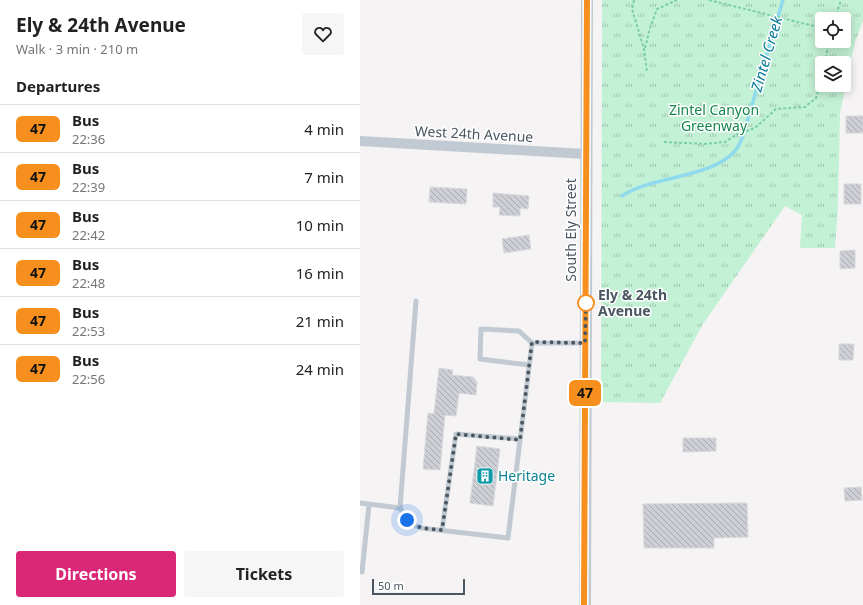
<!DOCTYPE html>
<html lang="en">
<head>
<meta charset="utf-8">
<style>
  :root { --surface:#fff; --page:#f6f6f6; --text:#222; --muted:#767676; --line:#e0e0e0; --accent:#db2777 }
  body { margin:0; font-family:"Noto Sans",sans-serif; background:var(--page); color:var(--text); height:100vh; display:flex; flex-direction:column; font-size:15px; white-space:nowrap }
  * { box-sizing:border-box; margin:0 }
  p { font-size:13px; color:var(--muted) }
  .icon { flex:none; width:22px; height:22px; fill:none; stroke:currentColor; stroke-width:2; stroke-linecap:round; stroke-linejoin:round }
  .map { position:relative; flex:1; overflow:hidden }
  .drawer { display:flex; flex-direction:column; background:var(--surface); width:360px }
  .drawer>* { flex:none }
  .badge { padding:0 8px; border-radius:6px; font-size:14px; line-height:26px }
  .tools { position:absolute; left:455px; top:12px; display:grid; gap:8px }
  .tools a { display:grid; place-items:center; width:36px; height:36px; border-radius:4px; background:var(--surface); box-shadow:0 2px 10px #0003; font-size:20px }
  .scale { position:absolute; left:12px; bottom:10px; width:93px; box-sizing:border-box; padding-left:4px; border:2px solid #4a5661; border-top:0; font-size:11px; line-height:14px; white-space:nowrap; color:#4a5661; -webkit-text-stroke:3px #fff; paint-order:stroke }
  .you { position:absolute; width:20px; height:20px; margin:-10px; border:3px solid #fff; border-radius:50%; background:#1a73e8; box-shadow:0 0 0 6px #1a73e833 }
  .map>.badge { position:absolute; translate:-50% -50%; box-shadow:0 0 0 2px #fff }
  h2 { padding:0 16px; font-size:15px; line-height:36px }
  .round { display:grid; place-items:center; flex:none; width:42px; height:42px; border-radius:4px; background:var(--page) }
  .summary { display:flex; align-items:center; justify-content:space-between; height:68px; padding:0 16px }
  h1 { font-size:19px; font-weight:700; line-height:30px }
  .cta { display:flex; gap:8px; margin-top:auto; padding:8px 16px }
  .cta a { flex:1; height:46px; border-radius:4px; background:var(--accent); color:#fff; font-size:16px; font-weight:700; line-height:46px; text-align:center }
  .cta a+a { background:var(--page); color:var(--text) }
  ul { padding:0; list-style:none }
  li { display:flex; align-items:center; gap:12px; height:48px; padding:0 16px; border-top:1px solid var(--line) }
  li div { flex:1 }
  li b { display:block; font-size:15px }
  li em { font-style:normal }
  li .badge { min-width:44px; font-weight:700; text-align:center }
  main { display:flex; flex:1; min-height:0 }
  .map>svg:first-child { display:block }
  .park { fill:url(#park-tufts); fill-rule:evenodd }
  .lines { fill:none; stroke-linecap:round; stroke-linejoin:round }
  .stream { stroke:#90daee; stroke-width:3.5 }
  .building { fill:url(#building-back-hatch); stroke:#d7d9de }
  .path { stroke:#7ad0a6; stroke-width:2; stroke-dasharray:3 2; stroke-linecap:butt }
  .service { stroke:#c1cad2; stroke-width:5 }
  .minor { stroke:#c1cad2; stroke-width:10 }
  .tertiary { stroke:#c1cad2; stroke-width:12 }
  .line-casing { stroke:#fff; stroke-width:9 }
  .line { stroke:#f78f1e; stroke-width:6 }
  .walk { stroke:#4a5661; stroke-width:4; stroke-dasharray:0 7.2 }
  .stop-dot { fill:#fff; stroke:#f78f1e; stroke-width:2 }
  .labels { text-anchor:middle; stroke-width:3; stroke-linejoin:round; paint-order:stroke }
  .park-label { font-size:14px; fill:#17864f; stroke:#fff }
  .street-label { font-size:14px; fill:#4a5661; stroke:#fff }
  .stop-label { font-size:14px; font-weight:bold; fill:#4a5661; stroke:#fff; text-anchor:start }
  .culture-label { font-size:14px; fill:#0d838f; stroke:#fff; text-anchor:start }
  .water-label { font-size:15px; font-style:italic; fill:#0c7c9b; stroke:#fff }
</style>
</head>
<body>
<main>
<section class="drawer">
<div class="summary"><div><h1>Ely &amp; 24th Avenue</h1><p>Walk · 3 min · 210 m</p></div><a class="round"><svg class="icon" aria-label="heart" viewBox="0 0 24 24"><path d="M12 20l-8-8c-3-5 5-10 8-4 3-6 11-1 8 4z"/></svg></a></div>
<h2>Departures</h2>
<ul>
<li><span class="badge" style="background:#f78f1e;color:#111">47</span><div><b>Bus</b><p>22:36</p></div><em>4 min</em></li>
<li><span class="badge" style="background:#f78f1e;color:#111">47</span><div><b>Bus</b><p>22:39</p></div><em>7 min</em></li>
<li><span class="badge" style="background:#f78f1e;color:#111">47</span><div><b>Bus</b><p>22:42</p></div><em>10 min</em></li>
<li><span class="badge" style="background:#f78f1e;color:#111">47</span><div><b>Bus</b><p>22:48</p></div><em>16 min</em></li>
<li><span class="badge" style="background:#f78f1e;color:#111">47</span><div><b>Bus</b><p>22:53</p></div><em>21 min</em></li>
<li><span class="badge" style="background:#f78f1e;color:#111">47</span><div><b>Bus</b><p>22:56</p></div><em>24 min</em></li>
</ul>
<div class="cta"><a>Directions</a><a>Tickets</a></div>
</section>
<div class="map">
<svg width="503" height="605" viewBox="0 0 503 605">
  <defs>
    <pattern id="park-tufts" width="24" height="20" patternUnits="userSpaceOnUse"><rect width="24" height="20" fill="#c3f1d5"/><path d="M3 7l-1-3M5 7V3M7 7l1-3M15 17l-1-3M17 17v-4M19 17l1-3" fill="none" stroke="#a0c6b0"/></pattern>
    <pattern id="building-back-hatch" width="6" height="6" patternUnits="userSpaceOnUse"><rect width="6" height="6" fill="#cdcfd5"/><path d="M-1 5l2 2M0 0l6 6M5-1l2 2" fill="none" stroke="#a8abb0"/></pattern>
  </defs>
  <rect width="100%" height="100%" fill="#f5f3f3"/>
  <path class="park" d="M242,0H503V21L495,42L480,113L478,207L475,248H440L442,215L425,206L343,324L300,403L241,402ZM462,19H484V41H462ZM462,63H484V85H462Z"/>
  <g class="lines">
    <path class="stream" d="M262,196C293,175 350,179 375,151C380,145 382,139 384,132L423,0"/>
  </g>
  <g class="building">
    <rect x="486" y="116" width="17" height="17"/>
    <rect x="484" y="184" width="17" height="20"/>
    <path d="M70,187L107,189L106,204L69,202Z"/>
    <path d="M133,193L169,196L168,209L160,208V216L139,215L140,207H133Z"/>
    <path d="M169,235L171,249L144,253L142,239Z"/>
    <path d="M495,250V268L480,269V251Z"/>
    <path d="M479,344H494L493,360H479Z"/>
    <path d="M79,368L93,370L92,375L113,377L117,382L116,395L99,393L96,416L85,415L80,470L63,469L68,413L74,414Z"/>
    <path d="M323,438H356V451L323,452Z"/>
    <path d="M117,446L140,449L133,506L110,503Z"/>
    <path d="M501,487L502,500L485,501L484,488Z"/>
    <path d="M387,503L388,537L354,538V548H284L283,504Z"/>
  </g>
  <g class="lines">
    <g class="path">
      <path d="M274,0L272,9L284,49L287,72"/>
      <path d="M349,0L462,28"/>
      <path d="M475,19L481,0"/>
      <path d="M285,48L290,28L297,9L317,0"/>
      <path d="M465,63L469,41"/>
      <path d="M304,142L345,144L365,142L376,135L395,128L416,109L445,107L456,98L462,79"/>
    </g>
    <g class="service">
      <path d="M169,365L120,359L121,329L159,331L172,343"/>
      <path d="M0,503L40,508L56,301"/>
      <path d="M40,508C47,520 48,523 61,528L148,538L172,343H225"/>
      <path d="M82,530L96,434L160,439"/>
      <path d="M2,572L9,505"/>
    </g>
    <path class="minor" d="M0,141L226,154"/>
    <path class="tertiary" d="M225,605L227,0"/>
  </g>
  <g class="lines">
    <g class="line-casing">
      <path id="line" d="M224,605L227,0"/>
    </g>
    <use href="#line" class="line"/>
    <path class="walk" d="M47,520C56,529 70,529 82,530L96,434L160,440L172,342L225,343L226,303"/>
  </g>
  <defs>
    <g id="building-square" transform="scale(0.9)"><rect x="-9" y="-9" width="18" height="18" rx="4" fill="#0f9aa8" stroke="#fff"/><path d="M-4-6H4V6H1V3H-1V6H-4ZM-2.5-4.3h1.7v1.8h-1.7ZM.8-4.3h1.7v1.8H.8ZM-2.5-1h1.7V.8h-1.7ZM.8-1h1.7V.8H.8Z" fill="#fff"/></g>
  </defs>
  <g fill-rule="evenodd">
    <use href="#building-square" x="125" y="476"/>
  </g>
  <circle class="stop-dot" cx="226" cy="303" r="8"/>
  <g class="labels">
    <g class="park-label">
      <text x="354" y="115">Zintel Canyon<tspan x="354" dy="16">Greenway</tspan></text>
    </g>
    <g class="street-label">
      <text transform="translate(114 134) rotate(3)" y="5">West 24th Avenue</text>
      <text transform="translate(211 230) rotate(-90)" y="5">South Ely Street</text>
    </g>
    <g class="stop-label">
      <text x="238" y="300">Ely &amp; 24th<tspan x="238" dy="16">Avenue</tspan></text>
    </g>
    <g class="culture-label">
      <text x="138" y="481">Heritage</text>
    </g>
    <g class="water-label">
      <text transform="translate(407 54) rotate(-74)" y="5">Zintel Creek</text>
    </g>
  </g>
</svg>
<div class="tools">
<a><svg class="icon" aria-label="locate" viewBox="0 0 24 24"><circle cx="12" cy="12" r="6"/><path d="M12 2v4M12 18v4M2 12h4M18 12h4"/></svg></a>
<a><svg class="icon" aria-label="layers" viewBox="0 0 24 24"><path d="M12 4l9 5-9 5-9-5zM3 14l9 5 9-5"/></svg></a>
</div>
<div class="scale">50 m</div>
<div class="you" style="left:47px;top:520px"></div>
<b class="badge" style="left:225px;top:393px;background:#f78f1e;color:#111">47</b>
</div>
</main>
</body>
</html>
